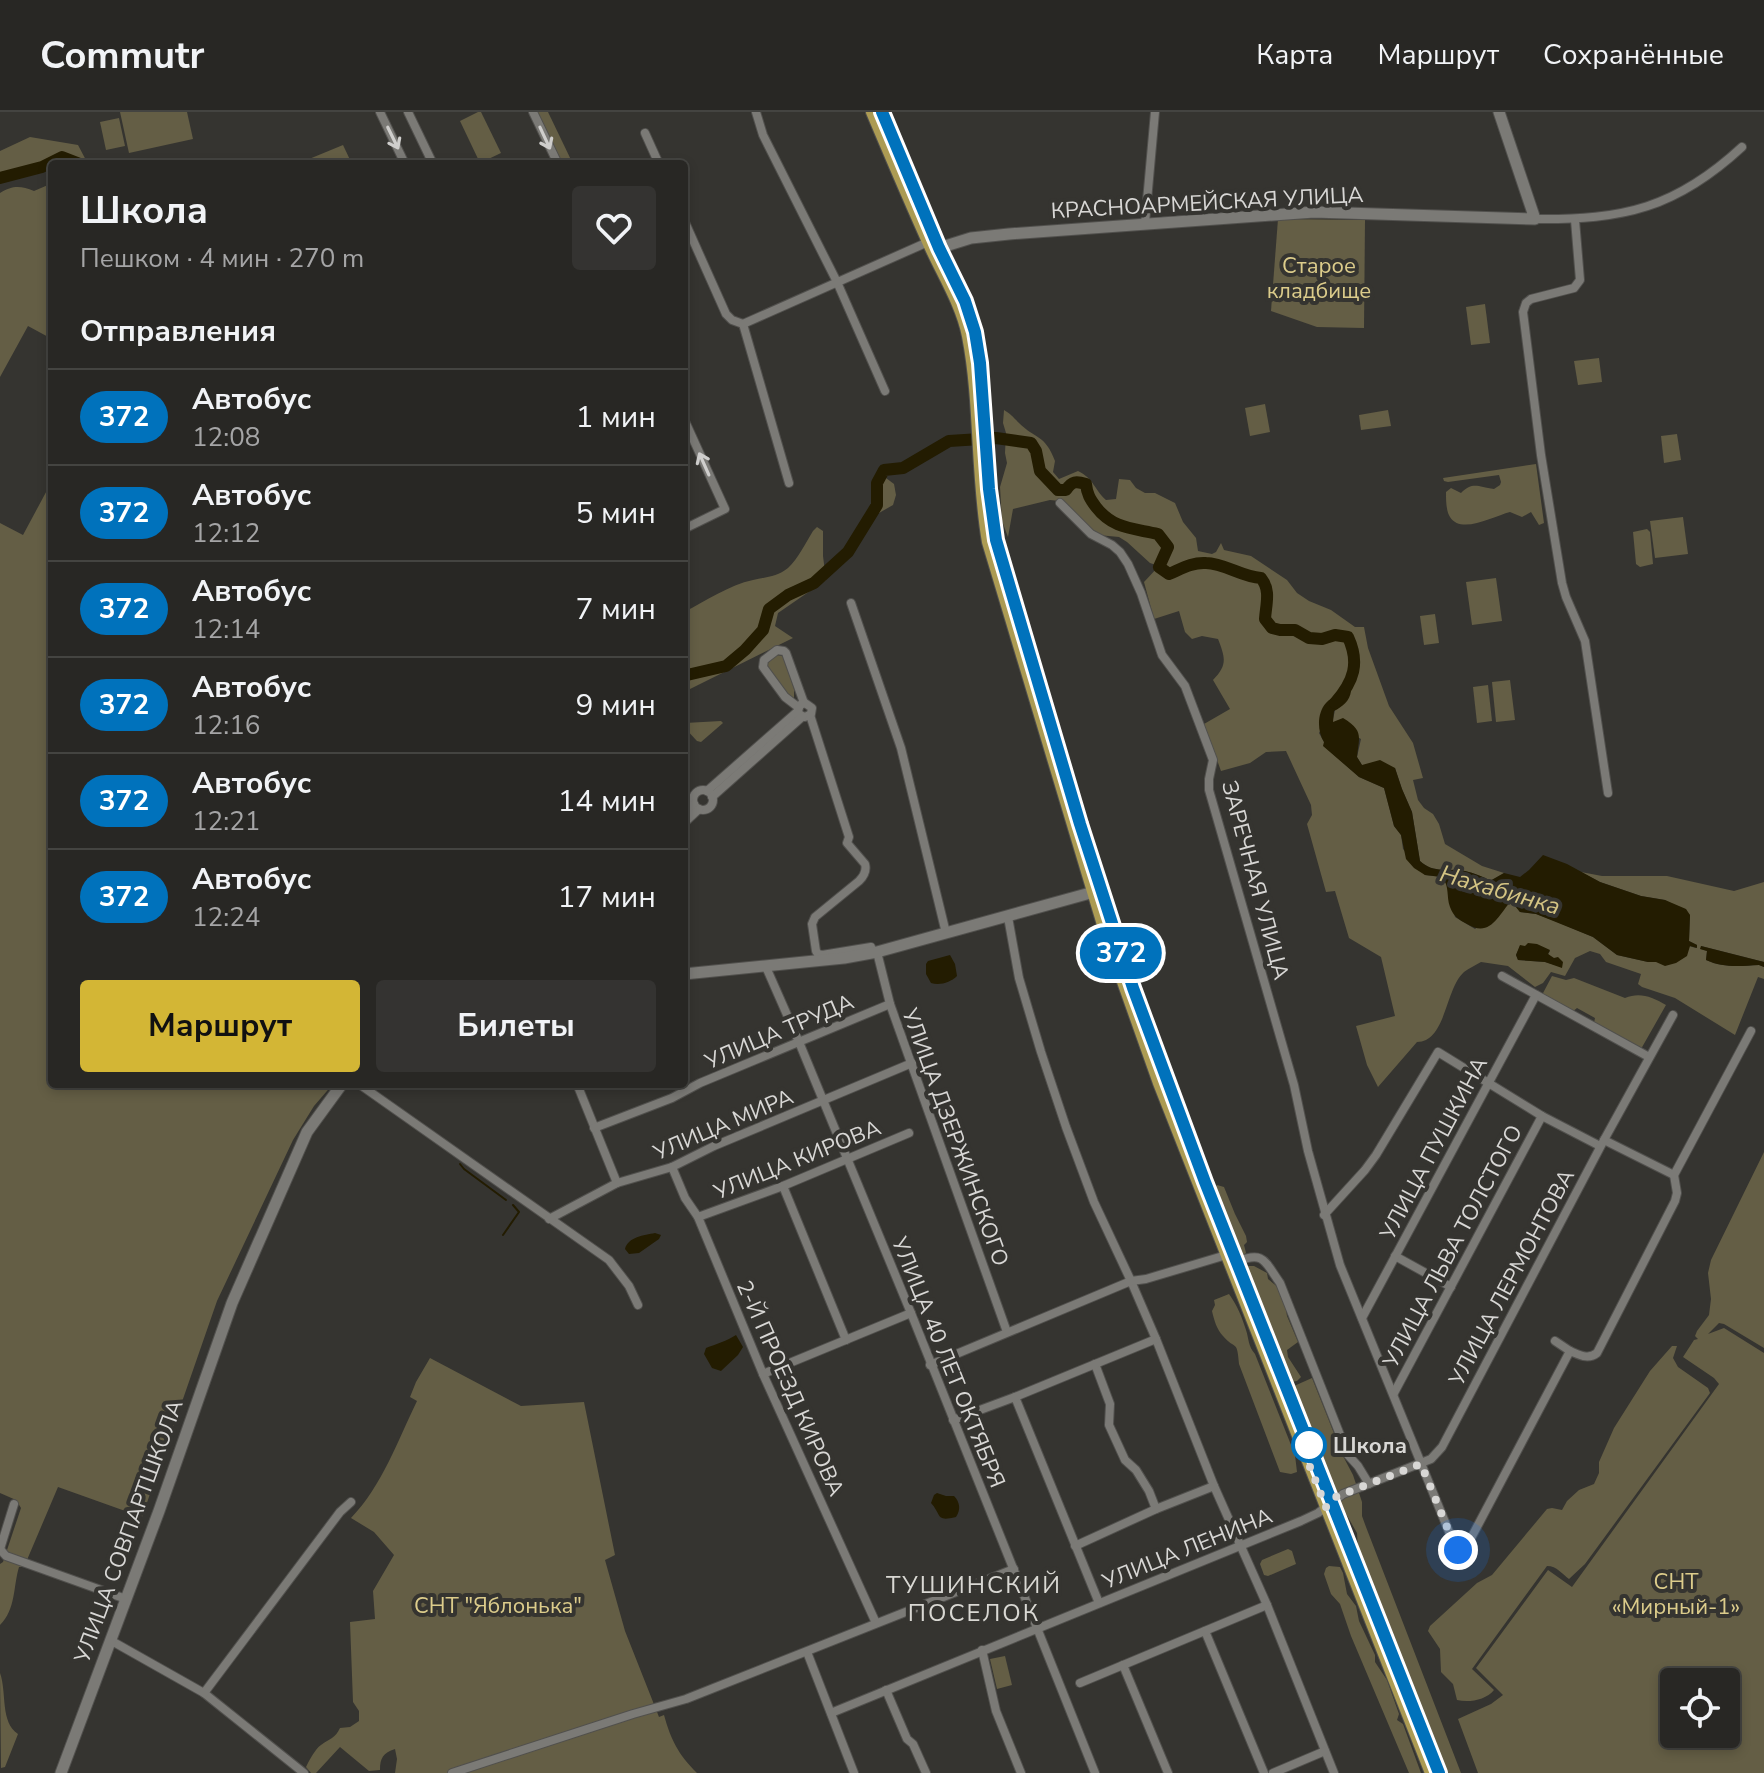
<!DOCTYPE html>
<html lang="ru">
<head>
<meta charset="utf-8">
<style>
  :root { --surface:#282724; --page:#343331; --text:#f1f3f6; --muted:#a5a5a6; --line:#444441; --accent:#d3b635 }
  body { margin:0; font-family:"Nunito Sans",sans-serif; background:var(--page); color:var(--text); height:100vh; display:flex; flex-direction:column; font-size:30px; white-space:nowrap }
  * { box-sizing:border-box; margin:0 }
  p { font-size:26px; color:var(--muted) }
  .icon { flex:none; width:44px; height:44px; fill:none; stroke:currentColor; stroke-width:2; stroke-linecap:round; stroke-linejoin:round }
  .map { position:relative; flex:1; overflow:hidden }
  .side { position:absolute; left:48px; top:48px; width:640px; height:928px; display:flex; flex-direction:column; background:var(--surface); border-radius:8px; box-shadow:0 4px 12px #0003,0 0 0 2px var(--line) }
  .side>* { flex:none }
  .badge { padding:0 16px; border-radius:26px; font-size:28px; line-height:52px }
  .fabs { position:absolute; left:1660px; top:1556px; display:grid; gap:16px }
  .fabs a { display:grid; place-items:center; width:80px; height:80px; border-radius:8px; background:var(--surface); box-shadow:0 4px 12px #0003,0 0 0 2px var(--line); font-size:40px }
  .you { position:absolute; width:40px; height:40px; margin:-20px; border:6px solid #fff; border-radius:50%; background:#1a73e8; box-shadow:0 0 0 12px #1a73e833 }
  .map>.badge { position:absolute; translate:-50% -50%; box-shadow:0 0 0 4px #fff }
  h2 { padding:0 32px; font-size:30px; line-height:72px }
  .round { display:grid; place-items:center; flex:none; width:84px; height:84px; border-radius:8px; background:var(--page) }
  .overview { display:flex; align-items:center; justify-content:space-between; height:136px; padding:0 32px }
  h1 { font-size:38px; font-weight:700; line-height:60px }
  .action { display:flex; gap:16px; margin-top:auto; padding:16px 32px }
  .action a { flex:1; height:92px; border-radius:8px; background:var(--accent); color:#111; font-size:32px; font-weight:700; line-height:92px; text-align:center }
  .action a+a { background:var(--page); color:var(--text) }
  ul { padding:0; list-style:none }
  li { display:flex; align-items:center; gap:24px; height:96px; padding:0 32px; border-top:2px solid var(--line) }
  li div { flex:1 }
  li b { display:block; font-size:30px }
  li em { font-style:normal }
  li .badge { min-width:88px; font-weight:700; text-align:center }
  header { display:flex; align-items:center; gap:48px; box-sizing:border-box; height:112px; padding:0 40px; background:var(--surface); border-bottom:2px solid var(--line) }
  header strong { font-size:38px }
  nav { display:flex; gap:44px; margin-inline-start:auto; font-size:28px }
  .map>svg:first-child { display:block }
  .green { fill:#645e45; fill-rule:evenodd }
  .water { fill:#231c01 }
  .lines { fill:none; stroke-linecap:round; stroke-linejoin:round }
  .stream { stroke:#231c01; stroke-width:2 }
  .river { stroke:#231c01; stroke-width:12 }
  .street-casing { stroke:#51504d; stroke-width:10 }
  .secondary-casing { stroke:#51504d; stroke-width:13 }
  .primary-casing { stroke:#51504d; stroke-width:14 }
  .street { stroke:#7b7a76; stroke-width:8 }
  .secondary { stroke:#7b7a76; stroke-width:11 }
  .primary { stroke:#ac9b53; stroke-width:12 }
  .oneway { stroke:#cfcecc }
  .line-casing { stroke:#fff; stroke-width:18 }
  .line { stroke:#0072bc; stroke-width:12 }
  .walk { stroke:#d8d7d5; stroke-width:8; stroke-dasharray:0 14.4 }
  .stop-dot { fill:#fff; stroke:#0072bc; stroke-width:4 }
  .labels { text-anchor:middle; stroke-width:8; stroke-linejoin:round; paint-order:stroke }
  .street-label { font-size:22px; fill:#d8d7d5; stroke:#353430 }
  .park-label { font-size:22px; fill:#dccc8b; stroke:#353430 }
  .stop-label { font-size:22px; font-weight:bold; fill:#d8d7d5; stroke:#353430; text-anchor:start }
  .water-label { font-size:24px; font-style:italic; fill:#d4c483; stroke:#353430 }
  .neighbourhood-label { font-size:24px; letter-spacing:2px; fill:#d9d8d3; stroke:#353430 }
</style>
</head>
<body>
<header>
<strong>Commutr</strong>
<nav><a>Карта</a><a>Маршрут</a><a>Сохранённые</a></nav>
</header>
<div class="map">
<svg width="1764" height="1661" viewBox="0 0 1764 1661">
  <rect width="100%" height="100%" fill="#353430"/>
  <g class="green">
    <path d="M120,0H187L193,27L129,41Z"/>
    <path d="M478,0H481L501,41L480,51L460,9Z"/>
    <path d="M537,0H548L573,52H562Z"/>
    <path d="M119,6L125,34L106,38L100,10Z"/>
    <path d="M30,25L78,33L88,52H77L69,46L45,50L38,52L26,62L0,66V39Z"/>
    <path d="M343,33L352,52H297Z"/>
    <path d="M48,73L52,74V227L28,214L0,265V81C13,73 21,74 34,79Z"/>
    <path d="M1278,107L1365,108L1364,216L1317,215L1271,199Z"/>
    <path d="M1485,192L1490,231L1471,233L1466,195Z"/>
    <path d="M1599,246L1602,270L1578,273L1574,249Z"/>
    <path d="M1265,292L1270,320L1250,324L1245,296Z"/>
    <path d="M1004,298C1011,302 1013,305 1019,311C1035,327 1045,322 1055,349L1053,360L1059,367L1078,359C1094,367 1094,377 1106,388L1116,387L1119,367L1130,368L1136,376L1145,381H1155L1175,391L1183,410L1196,426L1198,439L1212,442L1216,440L1221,431L1224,438L1251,444L1287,468L1297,481L1309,489L1331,498L1355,515H1364L1368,536L1389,594L1413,631L1423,666L1413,668L1418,688L1424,696L1433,702L1439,712L1445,732L1482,754L1504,761L1490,769C1482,764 1474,761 1465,759C1449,756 1434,762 1420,749L1412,700L1402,677L1395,656L1362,653L1357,645L1361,627L1332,611L1339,582L1319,621L1324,630V634L1359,665L1384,676L1394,714L1401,723L1403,737L1425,763L1442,765L1448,772L1455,805L1475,817L1511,789L1520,800L1536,802L1555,809L1593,825L1617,843L1648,850H1656L1689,834L1696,836L1697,833L1689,829L1690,803L1665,788L1641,784L1600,770L1581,760L1602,764H1667L1734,779L1764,770V850L1701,834V837L1707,839L1706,848C1723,856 1740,854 1759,853L1764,855V867L1758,865L1735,923L1675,886L1642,875L1638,872L1641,862L1606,850L1600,842L1590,839L1575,846L1565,864L1551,860L1543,871L1535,875L1508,854L1481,850C1476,853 1469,856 1464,860C1445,877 1446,930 1417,930L1378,975L1367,953L1356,914L1395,904L1381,845L1349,826L1335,779L1326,780L1307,712L1312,703L1311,693L1286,639L1266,640L1250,651L1221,659L1204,612L1230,597L1213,568C1228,553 1225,545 1218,527L1202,524L1192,527L1185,520L1179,499L1154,507L1144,470L1159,454L1150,451L1127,430L1119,425L1098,423L1060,389L1050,388L1013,397L1008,425L1002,409L1000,375L1007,351L1005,341L1006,321L1003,311ZM1520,834L1550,839L1548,842L1562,855L1545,850L1518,848L1516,843Z"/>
    <path d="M1388,298L1391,314L1361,318L1359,303Z"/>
    <path d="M1677,322L1681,348L1664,351L1661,324Z"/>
    <path d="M1536,352L1544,411L1539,413L1531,400L1522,405L1510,400C1494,404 1461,423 1450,405C1446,399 1446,388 1446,380L1451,376L1461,381C1473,369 1478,375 1494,377L1500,373L1501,370L1499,363L1448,370L1444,369L1443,366Z"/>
    <path d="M886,366L894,372L896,383L893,393L879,401L875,397L874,388L877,371Z"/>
    <path d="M52,369V972H333L314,994L293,1028L217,1189L142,1405L58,1375L24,1455H19C13,1475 16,1497 0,1513V1452L3,1450L21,1396L16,1388L0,1381V411L23,423Z"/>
    <path d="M1683,405L1688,442L1655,446L1650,409Z"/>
    <path d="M817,415L823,419V444L826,468L778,501L775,514L793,526L684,580V500C706,489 729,473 753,468C766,465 777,465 788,456C798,447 806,430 813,419Z"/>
    <path d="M1647,417L1650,420L1653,452L1640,455L1636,452L1633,420Z"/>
    <path d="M1496,466L1502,509L1472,513L1466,470Z"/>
    <path d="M1435,502L1439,531L1424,533L1420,504Z"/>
    <path d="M776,543L783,544L794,577V589C782,581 766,564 766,549Z"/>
    <path d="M1510,568L1515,608L1496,610L1492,570Z"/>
    <path d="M1488,573L1492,609L1477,611L1473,575Z"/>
    <path d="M721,609L723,611L701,630L697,629L684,615L685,611Z"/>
    <path d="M1552,864L1566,868L1574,866L1625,886C1640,880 1652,885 1666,893L1641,937L1594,911L1595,906L1577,896L1572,900L1542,883Z"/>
    <path d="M1764,1040V1236L1724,1212L1719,1211L1708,1222L1724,1216L1764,1241V1661H1478L1458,1607L1491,1592L1503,1583L1476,1556L1548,1458L1572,1475L1719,1272L1714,1266L1683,1245L1694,1228L1698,1227L1695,1224L1697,1219L1709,1203L1711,1187L1708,1161L1711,1148ZM1674,1570H1726V1622H1674Z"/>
    <path d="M1217,1073L1224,1075L1235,1102L1246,1124L1247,1130L1244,1133L1246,1141L1241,1145L1215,1076Z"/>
    <path d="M1247,1154H1254L1267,1161L1268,1167L1279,1176L1284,1185L1287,1204L1298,1230L1287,1238L1288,1245L1301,1265L1297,1269L1291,1270L1249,1167Z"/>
    <path d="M1229,1182C1237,1193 1242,1205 1246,1218C1249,1227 1248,1234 1255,1242L1295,1343L1297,1360L1291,1362L1280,1360L1239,1252C1237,1227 1236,1239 1223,1224C1217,1218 1214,1208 1212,1199L1215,1193L1214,1188Z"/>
    <path d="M1672,1234H1677L1673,1246L1678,1255L1708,1276L1710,1281L1585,1452L1569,1467C1562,1462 1557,1454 1547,1454L1472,1557L1494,1578C1486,1588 1469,1591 1457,1588L1453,1572L1441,1560L1440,1537L1428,1519L1430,1514L1477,1471L1492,1463L1547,1397L1552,1396L1562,1398L1567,1389L1579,1378L1594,1372L1599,1361V1350L1614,1316L1650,1259Z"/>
    <path d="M430,1246L521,1294L584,1290L615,1443L605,1448L625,1519L659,1605L664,1603C671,1628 678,1642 697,1661H395L397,1647L395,1637C383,1641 380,1646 380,1658L369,1659L340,1635L316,1661H311L306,1655C309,1649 315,1637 321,1633C330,1626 335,1627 340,1616L350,1615L359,1609V1599L353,1590L350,1510L375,1507L373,1479L394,1443L374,1420L351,1406C382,1374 398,1328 417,1289L410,1285L416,1270Z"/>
    <path d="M1312,1266L1343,1344L1353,1363L1362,1390V1404L1366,1415L1461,1661H1447L1358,1437L1357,1421L1345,1400L1294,1274Z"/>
    <path d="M1288,1437L1292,1439L1296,1452L1268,1464L1264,1463L1260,1452L1262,1448Z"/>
    <path d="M1329,1454L1340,1455L1343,1461L1347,1482L1356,1494L1359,1509L1375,1543V1550L1387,1568L1399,1602L1397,1608L1403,1612L1421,1661H1409L1351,1524L1340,1492L1331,1482L1324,1462L1326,1456Z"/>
    <path d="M1005,1544L1012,1573L997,1577L990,1547Z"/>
    <path d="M0,1561C7,1581 0,1610 18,1622L5,1655L1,1656Z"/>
  </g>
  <g class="water">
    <path d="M1351,579C1350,589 1342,595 1334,599L1333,610L1343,606C1364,619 1359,624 1357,645L1362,653L1380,648L1395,656L1402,677L1412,700L1420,749C1434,762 1449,756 1465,759C1474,761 1482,764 1490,769L1504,761L1520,765L1529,758L1543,743L1567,752L1600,770L1641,784L1665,788L1686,797L1690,803L1689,829L1697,833V836L1690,834L1687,844L1676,851L1665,854L1656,850H1648L1617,843L1593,825L1536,802L1520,800L1511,789C1498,804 1490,826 1467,812C1458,807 1454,805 1450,795C1446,784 1450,775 1442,765L1425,763L1414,756L1406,747L1401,723L1394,714L1384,676L1359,665L1323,634L1324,630C1317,619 1317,601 1326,591C1332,584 1343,581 1351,579Z"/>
    <path d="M1528,831L1537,832L1550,838L1548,842L1554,846L1558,845L1563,850L1562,856L1545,850L1518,848L1516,843L1520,833L1525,834Z"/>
    <path d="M1701,834L1764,850V855L1759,853C1740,854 1723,856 1706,848L1707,839L1700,837Z"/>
    <path d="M950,843L955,852L957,864C951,870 940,874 931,871L926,862V852L928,849Z"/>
    <path d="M655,1121L661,1123L659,1127L639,1141L629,1142L625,1137C628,1125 644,1123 655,1121Z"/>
    <path d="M736,1223L743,1235L738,1243L721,1259L712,1256L704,1242L706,1236C716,1232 727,1229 736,1223Z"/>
    <path d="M937,1381L946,1384H954C960,1390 961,1398 956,1405C935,1410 942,1403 931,1391L934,1383Z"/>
  </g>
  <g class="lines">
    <g class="stream">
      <path d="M460,1052L464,1057L506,1088"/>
      <path d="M503,1123L519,1100L513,1093"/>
    </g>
    <g class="river">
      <path d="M0,66L42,55L62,45L80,52"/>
      <path d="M684,560L687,563L726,554L745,538L763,518L769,497L788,483L814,471L848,440L877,393V371L884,358L903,356L949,329L996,326L1031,331L1036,339L1040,359L1058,378H1066C1072,369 1076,369 1086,372C1087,382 1090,387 1096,395C1113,417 1132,416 1158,422L1168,435L1159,455L1169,462C1181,457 1192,450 1206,451C1224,451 1242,465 1261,466C1271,478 1266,492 1265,507L1272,516L1280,518H1295L1309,526L1322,527L1335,523L1348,525C1360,551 1354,569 1335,591"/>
    </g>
    <g class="street-casing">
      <g id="street">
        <path d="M380,0L405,52"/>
        <path d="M408,0L433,52"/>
        <path d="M533,0L558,52"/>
        <path d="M756,0L763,23L837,170L885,279"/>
        <path d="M645,21L659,52"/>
        <path d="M1535,107C1624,108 1676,96 1742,35"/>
        <path d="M684,108L726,202L732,208L743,212L789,371"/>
        <path d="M1575,108L1580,168L1574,176L1531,187L1526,191L1523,200L1541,343L1562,471L1566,485L1585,529L1608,681"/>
        <path d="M1145,111L1155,0"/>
        <path d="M743,212L928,130"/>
        <path d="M684,307L725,397L684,417"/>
        <path d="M1060,391L1091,422L1112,433L1120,440L1128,452L1141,481L1162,543L1185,574L1213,648L1209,667V678L1294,973L1308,1039L1340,1153L1454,1432L1458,1438L1469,1430L1570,1239C1580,1243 1588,1248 1597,1241L1675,1089L1677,1081L1674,1063"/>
        <path d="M851,491L901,636L946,821"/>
        <path d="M798,595L785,585L763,555L764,548L777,538L784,539L786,541L804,591"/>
        <path d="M810,603L849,725L847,731L865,752C867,759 864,764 859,769L815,805L812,812L816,839L818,842L822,843L871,835L872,841"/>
        <circle cx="703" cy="688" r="10"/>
        <path d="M707,679L798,599L800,593L805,591L812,596L811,602L805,605L800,603L798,599"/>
        <path d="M712,685L802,605"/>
        <path d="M684,701L694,692"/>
        <path d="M684,711L699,697"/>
        <path d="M1008,805L1019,866L1041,940L1066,1015L1094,1090L1131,1169L1156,1227L1214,1374L1267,1493L1334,1661"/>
        <path d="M877,840L890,892L1007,1220"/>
        <path d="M766,855L799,930L911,1201L1095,1661"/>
        <path d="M1502,864L1649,945"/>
        <path d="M359,972L609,1148L629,1174L638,1193"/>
        <path d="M577,972L617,1071"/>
        <path d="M594,1016L672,986L700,971L890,892"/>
        <path d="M1604,1028L1674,1063L1751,919"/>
        <path d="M672,1055L685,1086L698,1105L763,1262L876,1511"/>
        <path d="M783,1074L846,1228"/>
        <path d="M1324,1103L1365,1058L1376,1043L1438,940L1542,1004L1600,1034"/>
        <path d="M698,1105L783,1074L909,1021"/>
        <path d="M549,1107L617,1071L672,1055L714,1034L912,951"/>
        <path d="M1395,1144L1451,1175"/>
        <path d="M1237,1150C1264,1138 1265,1150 1280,1171L1348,1343L1358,1354L1369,1372"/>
        <path d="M1362,1206L1536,883"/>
        <path d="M1555,1229L1570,1239"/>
        <path d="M1095,1252L1110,1292L1109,1313L1125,1348L1136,1358L1149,1379L1156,1397"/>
        <path d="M930,1253L1131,1169L1146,1167L1233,1141"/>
        <path d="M763,1262L911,1201"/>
        <path d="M1394,1281L1542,1004"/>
        <path d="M1015,1285L1099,1491"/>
        <path d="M953,1308L1015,1285L1156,1227"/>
        <path d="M1075,1434L1156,1397L1214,1374"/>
        <path d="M0,1437L6,1444L126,1487"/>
        <path d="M0,1437L14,1392"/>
        <path d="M1205,1519L1264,1661"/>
        <path d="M110,1528L204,1581L304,1661"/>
        <path d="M982,1538L996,1599L1021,1661"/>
        <path d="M807,1540L854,1661"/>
        <path d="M1123,1553L1168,1661"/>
        <path d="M1080,1571L1267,1493"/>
        <path d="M886,1578L907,1627L913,1632L926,1661"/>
        <path d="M204,1581L340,1400L351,1390"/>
        <path d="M831,1601L1301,1409L1318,1401L1343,1382L1431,1347L1442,1335L1604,1028L1673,903"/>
        <path d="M452,1661L633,1602L686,1587L1014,1457"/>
        <path d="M1273,1661L1325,1639"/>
      </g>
    </g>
    <g class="secondary-casing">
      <g id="secondary">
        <path d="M939,136L971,126L1009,122L1314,100L1535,107L1499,0"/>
        <path d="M684,862L844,846L877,840L1101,778"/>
        <path d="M61,1661L159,1399L232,1191L307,1020L342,972"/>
      </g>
    </g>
    <g class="primary-casing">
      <g id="primary">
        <path d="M872,0C891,45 910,90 930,134C943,163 962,193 968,224C981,291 976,362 988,430L1104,816L1159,971L1431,1661"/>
        <path d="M882,0L905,56"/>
        <path d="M1094,756L1124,849"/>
      </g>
    </g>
    <use href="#street" class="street"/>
    <use href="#secondary" class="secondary"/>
    <use href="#primary" class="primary"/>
  </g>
  <defs><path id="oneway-shaft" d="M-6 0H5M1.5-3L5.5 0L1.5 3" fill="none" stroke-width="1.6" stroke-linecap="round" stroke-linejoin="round" transform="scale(2)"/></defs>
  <g class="oneway">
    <use href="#oneway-shaft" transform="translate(393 26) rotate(64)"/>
    <use href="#oneway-shaft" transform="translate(545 26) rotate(65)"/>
    <use href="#oneway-shaft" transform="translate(704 352) rotate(-114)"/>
  </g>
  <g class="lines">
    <g class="line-casing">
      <path id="line" d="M882,0L939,136L965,189L975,220L980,251L989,377L996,428L1080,712L1133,876L1205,1070L1439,1661"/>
    </g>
    <use href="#line" class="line"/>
    <path class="walk" d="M1309,1333L1302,1335L1326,1395L1336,1385L1343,1382L1421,1352L1454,1432L1458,1438"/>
  </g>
  <circle class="stop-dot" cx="1309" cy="1333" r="16"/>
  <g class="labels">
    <g class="street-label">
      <text transform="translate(1207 90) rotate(-3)" y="8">КРАСНОАРМЕЙСКАЯ УЛИЦА</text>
      <text transform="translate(1256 768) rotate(75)" y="8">ЗАРЕЧНАЯ УЛИЦА</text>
      <text transform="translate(779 919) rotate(-23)" y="8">УЛИЦА ТРУДА</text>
      <text transform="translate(723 1012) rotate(-23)" y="8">УЛИЦА МИРА</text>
      <text transform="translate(956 1025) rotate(70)" y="8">УЛИЦА ДЗЕРЖИНСКОГО</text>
      <text transform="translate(1433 1036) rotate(-62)" y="8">УЛИЦА ПУШКИНА</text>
      <text transform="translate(797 1047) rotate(-22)" y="8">УЛИЦА КИРОВА</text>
      <text transform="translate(1452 1134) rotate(-62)" y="8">УЛИЦА ЛЬВА ТОЛСТОГО</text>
      <text transform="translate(1511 1165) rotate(-62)" y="8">УЛИЦА ЛЕРМОНТОВА</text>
      <text transform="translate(949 1250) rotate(68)" y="8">УЛИЦА 40 ЛЕТ ОКТЯБРЯ</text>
      <text transform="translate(791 1276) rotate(66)" y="8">2-Й ПРОЕЗД КИРОВА</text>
      <text transform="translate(128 1419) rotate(-70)" y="8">УЛИЦА СОВПАРТШКОЛА</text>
      <text transform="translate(1187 1436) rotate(-22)" y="8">УЛИЦА ЛЕНИНА</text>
    </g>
    <g class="park-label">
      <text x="1319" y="161">Старое<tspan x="1319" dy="25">кладбище</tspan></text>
      <text x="1676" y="1477">СНТ<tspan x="1676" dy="25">«Мирный-1»</tspan></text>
      <text x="498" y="1501">СНТ "Яблонька"</text>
    </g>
    <g class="stop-label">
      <text x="1333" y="1341">Школа</text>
    </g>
    <g class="water-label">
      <text transform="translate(1500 778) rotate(16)" y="8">Нахабинка</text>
    </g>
    <g class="neighbourhood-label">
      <text x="974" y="1481">ТУШИНСКИЙ<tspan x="974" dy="28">ПОСЕЛОК</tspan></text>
    </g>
  </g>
</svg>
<div class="fabs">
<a><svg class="icon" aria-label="locate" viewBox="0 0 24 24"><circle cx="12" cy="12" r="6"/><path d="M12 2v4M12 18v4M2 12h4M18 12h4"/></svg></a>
</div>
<div class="you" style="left:1458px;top:1438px"></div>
<b class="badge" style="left:1121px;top:841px;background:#0072bc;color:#fff">372</b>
<section class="side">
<div class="overview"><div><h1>Школа</h1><p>Пешком · 4 мин · 270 m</p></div><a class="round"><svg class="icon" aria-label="heart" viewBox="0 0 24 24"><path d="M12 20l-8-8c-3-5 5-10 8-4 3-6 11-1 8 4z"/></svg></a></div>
<h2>Отправления</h2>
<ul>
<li><span class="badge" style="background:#0072bc;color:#fff">372</span><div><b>Автобус</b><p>12:08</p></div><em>1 мин</em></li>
<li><span class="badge" style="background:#0072bc;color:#fff">372</span><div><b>Автобус</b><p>12:12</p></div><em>5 мин</em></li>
<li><span class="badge" style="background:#0072bc;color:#fff">372</span><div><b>Автобус</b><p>12:14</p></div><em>7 мин</em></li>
<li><span class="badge" style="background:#0072bc;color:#fff">372</span><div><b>Автобус</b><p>12:16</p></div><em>9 мин</em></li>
<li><span class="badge" style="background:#0072bc;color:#fff">372</span><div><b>Автобус</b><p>12:21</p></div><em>14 мин</em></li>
<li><span class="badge" style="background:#0072bc;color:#fff">372</span><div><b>Автобус</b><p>12:24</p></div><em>17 мин</em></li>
</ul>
<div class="action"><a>Маршрут</a><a>Билеты</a></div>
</section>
</div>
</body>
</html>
